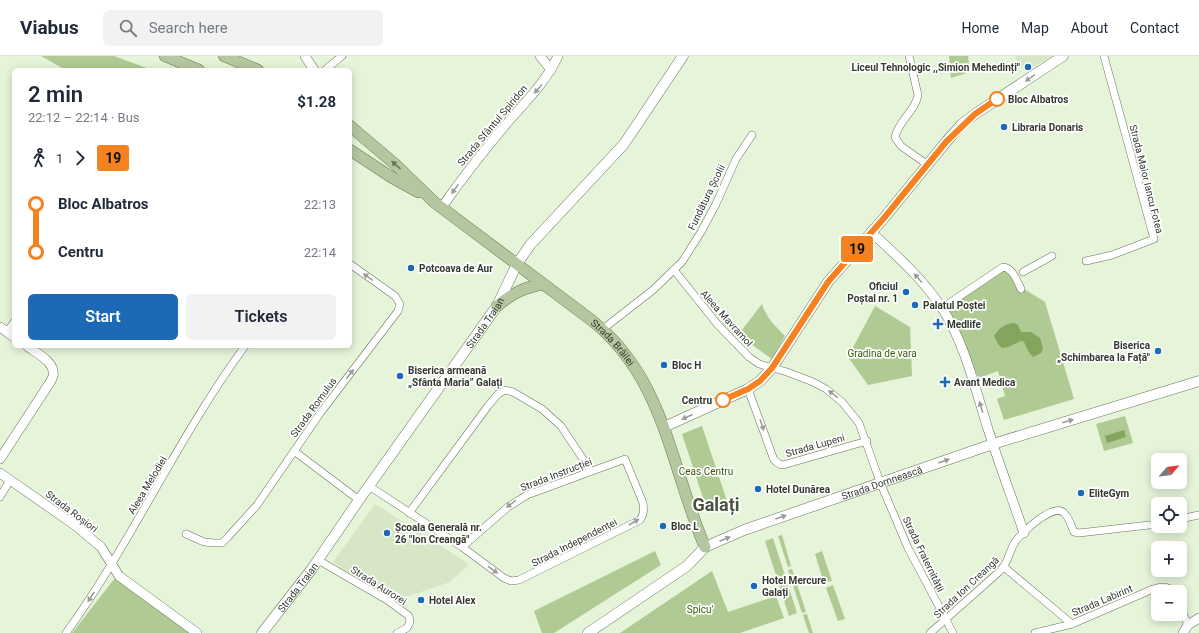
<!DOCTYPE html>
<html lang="en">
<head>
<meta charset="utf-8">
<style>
  :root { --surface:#fff; --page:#f2f2f3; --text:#1f2937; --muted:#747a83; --line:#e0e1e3; --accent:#1c69b8 }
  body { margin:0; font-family:Roboto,sans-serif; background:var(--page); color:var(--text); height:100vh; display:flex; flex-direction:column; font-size:15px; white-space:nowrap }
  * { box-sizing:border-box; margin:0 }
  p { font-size:13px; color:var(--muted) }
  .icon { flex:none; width:22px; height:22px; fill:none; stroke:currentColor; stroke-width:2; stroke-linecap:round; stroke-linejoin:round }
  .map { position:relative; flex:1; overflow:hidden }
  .panel { position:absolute; left:12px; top:12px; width:340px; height:280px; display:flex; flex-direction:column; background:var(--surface); border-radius:6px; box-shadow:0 2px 10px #0003 }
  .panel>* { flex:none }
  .badge { padding:0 8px; border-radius:3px; font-size:14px; line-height:26px }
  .needle { width:26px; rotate:62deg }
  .controls { position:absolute; left:1151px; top:397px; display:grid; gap:8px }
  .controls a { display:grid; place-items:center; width:36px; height:36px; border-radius:6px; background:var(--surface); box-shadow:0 2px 10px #0003; font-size:20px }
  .map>.badge { position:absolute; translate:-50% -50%; box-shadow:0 0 0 2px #fff }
  .legs { display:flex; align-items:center; gap:6px; height:44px; padding:0 16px; font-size:13px }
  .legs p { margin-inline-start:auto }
  .summary { display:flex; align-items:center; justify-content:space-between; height:68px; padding:0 16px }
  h1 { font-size:22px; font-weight:600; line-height:30px }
  .primary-button { display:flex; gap:8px; margin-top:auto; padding:8px 16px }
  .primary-button a { flex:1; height:46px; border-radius:6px; background:var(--accent); color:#fff; font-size:16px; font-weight:600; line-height:46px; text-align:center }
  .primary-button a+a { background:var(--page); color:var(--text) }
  ul { padding:0 16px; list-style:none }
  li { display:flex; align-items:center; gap:14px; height:48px; font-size:15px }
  li i { display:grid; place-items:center; width:6px; height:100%; margin:0 5px; background:currentColor }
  li i::after { content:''; width:10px; height:10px; margin:-5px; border:3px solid; border-radius:50%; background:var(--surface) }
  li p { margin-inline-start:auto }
  li:first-child i { background:linear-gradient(#0000 50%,currentColor 0) }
  li:last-child i { background:linear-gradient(currentColor 50%,#0000 0) }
  header { display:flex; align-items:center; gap:24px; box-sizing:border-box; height:56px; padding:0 20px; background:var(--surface); border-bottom:1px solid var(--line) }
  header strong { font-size:19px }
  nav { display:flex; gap:22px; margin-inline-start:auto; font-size:14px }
  .search { width:280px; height:36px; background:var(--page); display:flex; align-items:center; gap:10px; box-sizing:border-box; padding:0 14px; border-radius:6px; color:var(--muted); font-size:15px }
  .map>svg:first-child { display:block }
  .built { fill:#d6e6c6 }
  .green { fill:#afca92 }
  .water { fill:#84a55d }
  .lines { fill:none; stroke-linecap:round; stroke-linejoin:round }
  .minor-casing { stroke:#67735b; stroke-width:8 }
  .tertiary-casing { stroke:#67735b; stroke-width:10 }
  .secondary-casing { stroke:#67735b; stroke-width:11 }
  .primary-casing { stroke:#687d51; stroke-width:12 }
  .minor { stroke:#fff; stroke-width:7 }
  .tertiary { stroke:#fff; stroke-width:9 }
  .secondary { stroke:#fff; stroke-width:10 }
  .primary { stroke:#b5c7a1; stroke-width:11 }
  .oneway { fill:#9a9c97 }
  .oneway2 { fill:#68725d }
  .line-1-casing { stroke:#fff; stroke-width:9 }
  .line-1 { stroke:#f58220; stroke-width:6 }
  .poi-dot { fill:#1c69b8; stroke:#fff; stroke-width:1.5 }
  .stop-1-dot { fill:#fff; stroke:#f58220; stroke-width:2 }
  .labels { text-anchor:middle; stroke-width:3.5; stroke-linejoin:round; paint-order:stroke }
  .poi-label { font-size:10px; font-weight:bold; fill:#34392f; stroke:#fff; text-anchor:start }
  .stop-label { font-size:10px; font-weight:bold; fill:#34392f; stroke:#fff; text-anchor:start }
  .street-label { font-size:10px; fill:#34392f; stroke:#fff }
  .park-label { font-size:10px; fill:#3c5a09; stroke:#fff }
  .town-label { font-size:18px; font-weight:bold; fill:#48533d; stroke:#fff }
</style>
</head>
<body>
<header>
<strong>Viabus</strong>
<div class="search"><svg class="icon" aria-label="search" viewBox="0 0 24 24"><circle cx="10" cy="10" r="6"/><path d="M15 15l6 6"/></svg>Search here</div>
<nav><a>Home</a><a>Map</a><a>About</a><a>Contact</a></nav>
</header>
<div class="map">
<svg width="1199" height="577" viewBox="0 0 1199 577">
  <rect width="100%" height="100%" fill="#e6f4d9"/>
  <g class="built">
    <path d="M1015,0H1051L1027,15L1018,7Z"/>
    <path d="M375,448L469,508L450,526L391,546L387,544L333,506Z"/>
  </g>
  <g class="green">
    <path d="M41,0H114L152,14H66Z"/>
    <path d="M949,0H968L970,16L951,22Z"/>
    <path d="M1004,213H1007L1021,235L1024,233L1045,246L1074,343L1004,364L997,343L1005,340L998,315L979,322L945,254Z"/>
    <path d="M762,248C766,261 775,270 785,280L772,303L738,279Z"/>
    <path d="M875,250L910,271L912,320L868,329L848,301Z"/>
    <path d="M1125,360L1133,387L1104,395L1096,368Z"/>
    <path d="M702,370L729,451L708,457L682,378Z"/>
    <path d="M782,479L791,510L788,511L778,480Z"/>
    <path d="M773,482L797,557L789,560L765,485Z"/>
    <path d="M655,495L661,509L554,577H542L534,555Z"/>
    <path d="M822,495L832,525L824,527L815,498Z"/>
    <path d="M792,513L806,556L802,557L788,514Z"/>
    <path d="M712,515L728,556L776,540L784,562L740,577H620Z"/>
    <path d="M115,522L193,577H72Z"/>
    <path d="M833,529L845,563L838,565L826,532Z"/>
    <path d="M807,558L813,577H809L803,559Z"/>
  </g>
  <g class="water">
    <path d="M1014,267L1018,269L1021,276H1031L1040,282L1043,292L1041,297L1033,301L1028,295L1024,286L1021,285L1008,291L1002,292L998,288L994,280C999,272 1004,268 1014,267Z"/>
    <path d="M1124,374L1126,381L1107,387L1105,380Z"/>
  </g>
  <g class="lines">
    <g class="minor-casing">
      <g id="minor">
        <path d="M909,0L918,39C916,54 899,64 895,81L901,90L928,109"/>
        <path d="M325,14L342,0"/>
        <path d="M1086,205L1112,199L1154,183L1104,0"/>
        <path d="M674,214L718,269L749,301L759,308L787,316L813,326L826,333L842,346L859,367L880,426L908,492L953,577"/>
        <path d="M1023,216L1052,200"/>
        <path d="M942,252L1003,211C1013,212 1017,225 1021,233"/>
        <path d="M603,273L653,234L682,206L701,176L716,148L736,103L752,79"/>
        <path d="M7,276L14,266"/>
        <path d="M748,333L774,404L779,408L783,409L867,385"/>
        <path d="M294,395L359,444"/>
        <path d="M369,430L462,491L504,522L511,525L519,524L640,464C644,458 644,454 643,447L625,403L527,439L508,451L462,491"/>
        <path d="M0,441L10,424"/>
        <path d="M409,457L488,350L498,338L505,334L513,336L542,353L561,370L591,415"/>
        <path d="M1180,463L1199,459"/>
        <path d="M186,478L204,486L214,487H222L228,481L257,449L321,356L398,255L400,248L395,240L350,208"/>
        <path d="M318,504L387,544L409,560L410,566L407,572L397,577"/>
        <path d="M1004,511L1072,568"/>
        <path d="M1180,550L1188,569"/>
        <path d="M66,577C132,486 178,381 245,290"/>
        <path d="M930,577L999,516C1010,505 1008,497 1015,486C1021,477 1054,446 1064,457C1069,461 1071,470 1074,476L1079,477L1158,468"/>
        <path d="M1035,577L1072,568L1153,533C1161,531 1168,529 1173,536"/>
      </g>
    </g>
    <g class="tertiary-casing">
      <g id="tertiary">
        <path d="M305,0L314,14"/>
        <path d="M540,0L551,14"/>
        <path d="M442,151C461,124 481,98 502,73C522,49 545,28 558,0"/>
        <path d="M871,176C896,199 923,223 942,252C965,288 975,332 988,373C999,408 1012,442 1024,477"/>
        <path d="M0,271L14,281"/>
        <path d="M0,403L47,331C49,328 52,324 53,320C56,306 36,297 27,290"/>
        <path d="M0,417L76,470L101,491L119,520L197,577"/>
        <path d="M1183,577L1188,569L1199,562"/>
      </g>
    </g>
    <g class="secondary-casing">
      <g id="secondary">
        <path d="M664,371L748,333L760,325L772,312L828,226L884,162L946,86L962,68L975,58L1063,0"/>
        <path id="s1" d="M262,577L311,514L359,444L497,250L517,208L530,189L624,88L683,0"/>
        <path id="s2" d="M588,577L687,510L705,491L744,474L993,388L1199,325"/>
      </g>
    </g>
    <g class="primary-casing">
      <g id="primary">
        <path d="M165,0L199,14"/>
        <path d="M224,0L258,14"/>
        <path id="s3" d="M350,70L396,109L434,146L590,263C665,321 670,410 705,491"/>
        <path d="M350,94L391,121L418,136"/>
        <path d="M497,250C513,237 523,232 543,228"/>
      </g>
    </g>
    <use href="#minor" class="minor"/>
    <use href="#tertiary" class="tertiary"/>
    <use href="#secondary" class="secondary"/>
    <use href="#primary" class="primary"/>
  </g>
  <defs><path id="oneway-solid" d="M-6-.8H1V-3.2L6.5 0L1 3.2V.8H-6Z"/></defs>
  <g class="oneway">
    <use href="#oneway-solid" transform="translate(1030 22) rotate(146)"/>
    <use href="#oneway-solid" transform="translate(538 33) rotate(131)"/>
    <use href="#oneway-solid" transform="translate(455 133) rotate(125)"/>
    <use href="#oneway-solid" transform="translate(368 221) rotate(-145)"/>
    <use href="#oneway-solid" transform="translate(918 222) rotate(-132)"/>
    <use href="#oneway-solid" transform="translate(350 318) rotate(-53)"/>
    <use href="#oneway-solid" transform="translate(833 338) rotate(-142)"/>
    <use href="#oneway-solid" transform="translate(981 351) rotate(-107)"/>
    <use href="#oneway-solid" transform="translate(687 361) rotate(156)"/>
    <use href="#oneway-solid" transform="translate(1068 365) rotate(-16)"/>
    <use href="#oneway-solid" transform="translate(762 369) rotate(71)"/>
    <use href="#oneway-solid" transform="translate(944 405) rotate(-19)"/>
    <use href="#oneway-solid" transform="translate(511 448) rotate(144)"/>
    <use href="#oneway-solid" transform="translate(781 461) rotate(-19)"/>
    <use href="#oneway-solid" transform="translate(634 466) rotate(-30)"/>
    <use href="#oneway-solid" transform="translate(725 483) rotate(-23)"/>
    <use href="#oneway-solid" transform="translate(493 514) rotate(36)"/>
    <use href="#oneway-solid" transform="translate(91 541) rotate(123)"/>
  </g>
  <use class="oneway2" href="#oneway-solid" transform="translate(396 109) rotate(-138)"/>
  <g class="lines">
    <g class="line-1-casing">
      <path id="line-1" d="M723,344L748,333L760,325L772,312L828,226L884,162L946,86L975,58L997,43"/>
    </g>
    <use href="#line-1" class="line-1"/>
  </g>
  <g class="poi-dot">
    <circle cx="1028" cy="11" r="4"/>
    <circle cx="1004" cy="71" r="4"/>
    <circle cx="411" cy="212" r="4"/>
    <circle cx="906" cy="236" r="4"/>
    <circle cx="915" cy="249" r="4"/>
    <path d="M936 262h4v4h4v4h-4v4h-4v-4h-4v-4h4z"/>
    <circle cx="1158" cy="295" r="4"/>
    <circle cx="664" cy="309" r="4"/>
    <circle cx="400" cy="320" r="4"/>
    <path d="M943 320h4v4h4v4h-4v4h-4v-4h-4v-4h4z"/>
    <circle cx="758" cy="433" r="4"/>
    <circle cx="1081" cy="437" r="4"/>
    <circle cx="663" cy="470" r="4"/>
    <circle cx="387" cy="477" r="4"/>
    <circle cx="754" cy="530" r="4"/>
    <circle cx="421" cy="544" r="4"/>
  </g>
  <g class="stop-1-dot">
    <circle cx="997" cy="43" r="7"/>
    <circle cx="723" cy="344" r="7"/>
  </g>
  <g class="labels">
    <g class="poi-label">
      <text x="1020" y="15" text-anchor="end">Liceul Tehnologic ,,Simion Mehedinți"</text>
      <text x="1012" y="75">Libraria Donaris</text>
      <text x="419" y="216">Potcoava de Aur</text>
      <text x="898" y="234" text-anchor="end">Oficiul<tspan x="898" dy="12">Poștal nr. 1</tspan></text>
      <text x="923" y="253">Palatul Poștei</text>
      <text x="947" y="272">Medlife</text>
      <text x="1150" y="293" text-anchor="end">Biserica<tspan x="1150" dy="12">„Schimbarea la Față"</tspan></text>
      <text x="672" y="313">Bloc H</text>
      <text x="408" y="318">Biserica armeană<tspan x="408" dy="12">„Sfânta Maria” Galați</tspan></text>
      <text x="954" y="330">Avant Medica</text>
      <text x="766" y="437">Hotel Dunărea</text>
      <text x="1089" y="441">EliteGym</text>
      <text x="671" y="474">Bloc L</text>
      <text x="395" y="475">Școala Generală nr.<tspan x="395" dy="12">26 "Ion Creangă"</tspan></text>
      <text x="762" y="528">Hotel Mercure<tspan x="762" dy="12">Galați</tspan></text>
      <text x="429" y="548">Hotel Alex</text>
    </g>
    <g class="stop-label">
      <text x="1008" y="47">Bloc Albatros</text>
      <text x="712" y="348" text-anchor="end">Centru</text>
    </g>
    <g class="street-label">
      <text transform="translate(492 69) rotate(-50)" y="4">Strada Sfântul Spiridon</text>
      <text transform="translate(1147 123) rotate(76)" y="4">Strada Maior Iancu Fotea</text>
      <text transform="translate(706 141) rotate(-64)" y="4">Fundătura Școlii</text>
      <text transform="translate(727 262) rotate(48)" y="4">Aleea Mavramol</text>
      <text dy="4" stroke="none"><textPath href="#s1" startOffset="382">Strada Traian</textPath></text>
      <text dy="4" stroke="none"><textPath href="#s3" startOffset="341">Strada Brăilei</textPath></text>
      <text transform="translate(313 351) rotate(-54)" y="4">Strada Romulus</text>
      <text transform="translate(815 389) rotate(-16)" y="4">Strada Lupeni</text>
      <text transform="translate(556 418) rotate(-21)" y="4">Strada Instrucției</text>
      <text dy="4" stroke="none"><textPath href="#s2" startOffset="334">Strada Domnească</textPath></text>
      <text transform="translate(147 429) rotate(-59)" y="4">Aleea Melodiei</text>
      <text transform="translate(72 455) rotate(37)" y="4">Strada Roșiori</text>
      <text transform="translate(574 486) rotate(-27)" y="4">Strada Independenței</text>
      <text transform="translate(924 498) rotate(64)" y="4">Strada Fraternității</text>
      <text transform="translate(379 529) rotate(32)" y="4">Strada Aurorei</text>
      <text dy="4" stroke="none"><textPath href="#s1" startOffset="58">Strada Traian</textPath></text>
      <text transform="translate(966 531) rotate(-43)" y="4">Strada Ion Creangă</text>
      <text transform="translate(1102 544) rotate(-23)" y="4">Strada Labirint</text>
    </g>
    <g class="park-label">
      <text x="882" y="301">Gradina de vara</text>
      <text x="706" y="419">Ceas Centru</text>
      <text x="700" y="557">Spicu'</text>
    </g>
    <g class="town-label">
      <text x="716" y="455">Galați</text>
    </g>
  </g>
</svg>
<div class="controls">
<a><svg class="needle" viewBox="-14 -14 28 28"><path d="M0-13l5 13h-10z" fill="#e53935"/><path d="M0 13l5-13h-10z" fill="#747a83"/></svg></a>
<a><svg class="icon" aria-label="locate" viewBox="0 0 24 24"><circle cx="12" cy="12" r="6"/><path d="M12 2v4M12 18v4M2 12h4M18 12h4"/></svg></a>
<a>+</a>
<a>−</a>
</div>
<b class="badge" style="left:857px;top:193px;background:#f58220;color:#111">19</b>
<section class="panel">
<div class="summary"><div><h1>2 min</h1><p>22:12 – 22:14 · Bus</p></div><b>$1.28</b></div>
<div class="legs"><svg class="icon" aria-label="walk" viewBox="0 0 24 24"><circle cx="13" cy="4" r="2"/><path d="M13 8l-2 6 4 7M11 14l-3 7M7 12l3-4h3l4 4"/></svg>1<svg class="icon" aria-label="forward" viewBox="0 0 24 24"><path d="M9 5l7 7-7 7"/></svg><b class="badge" style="background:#f58220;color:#111">19</b></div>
<ul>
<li><i style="color:#f58220"></i><b>Bloc Albatros</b><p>22:13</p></li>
<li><i style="color:#f58220"></i><b>Centru</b><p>22:14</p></li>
</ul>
<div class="primary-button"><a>Start</a><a>Tickets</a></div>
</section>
</div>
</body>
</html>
